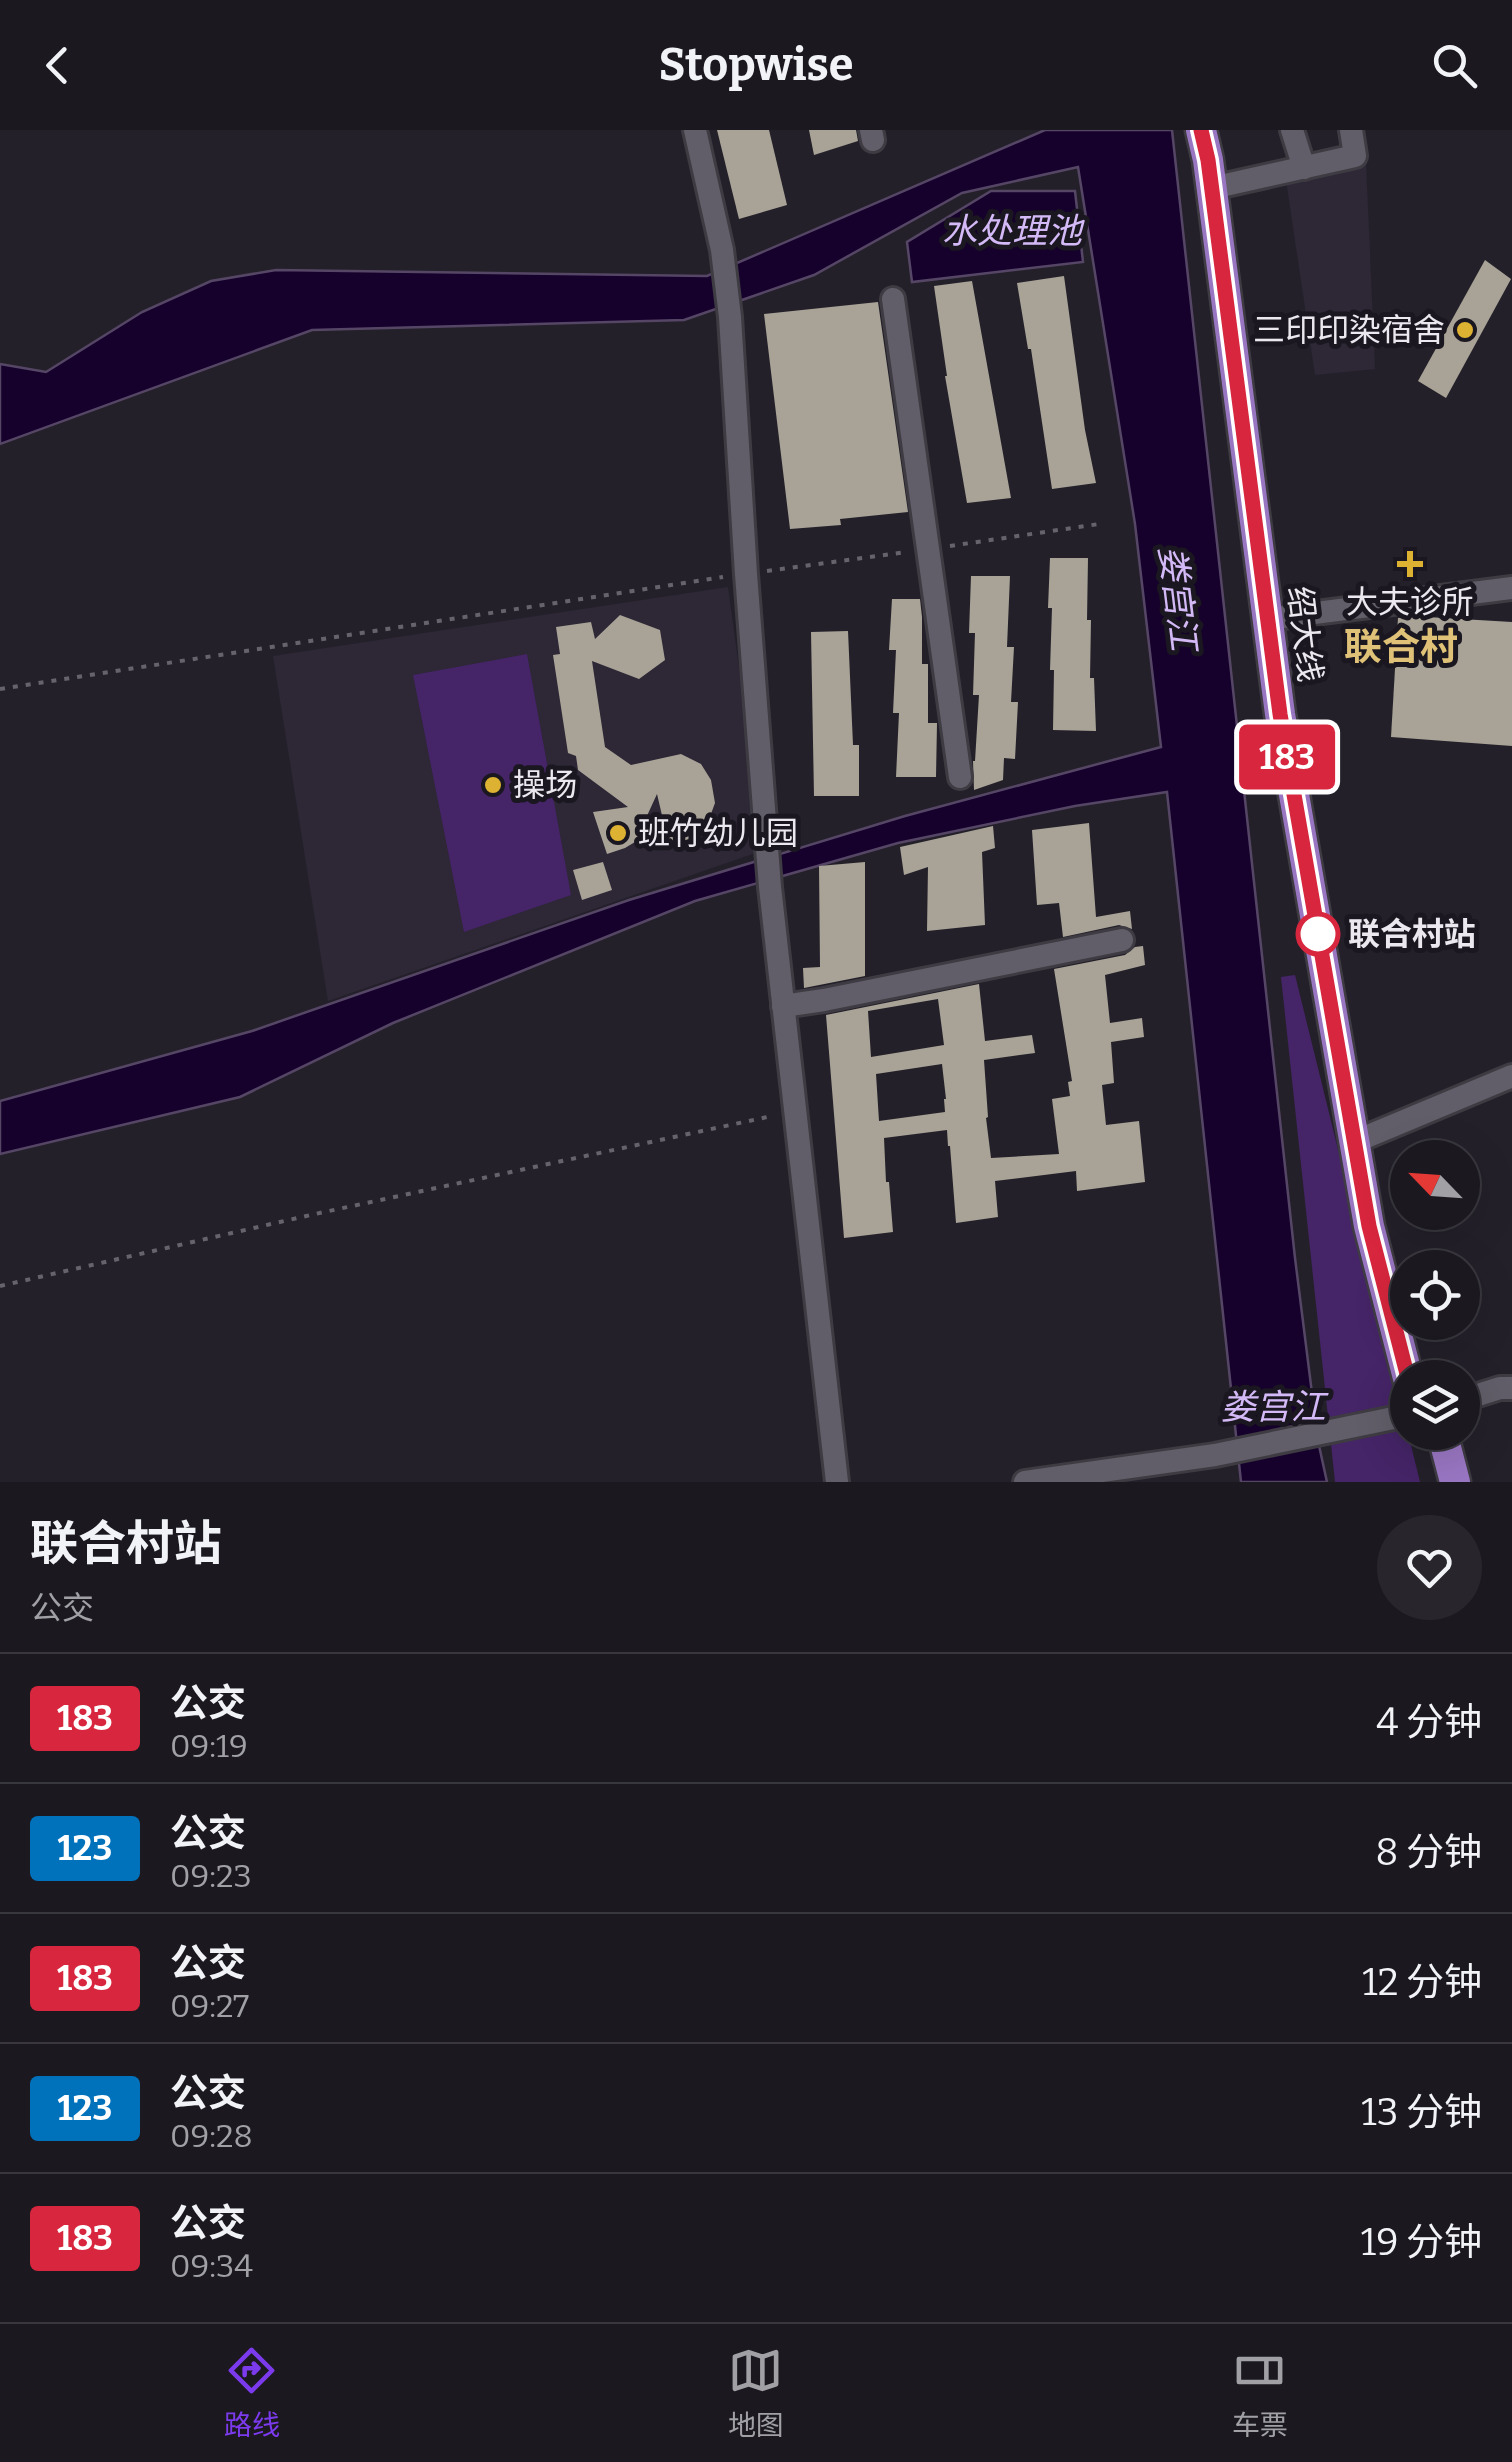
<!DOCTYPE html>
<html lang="zh">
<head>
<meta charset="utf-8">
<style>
  :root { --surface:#1b1820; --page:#28252d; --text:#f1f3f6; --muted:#a0a0a5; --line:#39373e; --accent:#7c3aed }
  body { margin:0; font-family:Bitter,"Noto Sans SC",serif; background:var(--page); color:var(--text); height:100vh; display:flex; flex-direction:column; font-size:38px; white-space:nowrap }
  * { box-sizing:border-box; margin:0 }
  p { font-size:32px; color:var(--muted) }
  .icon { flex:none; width:55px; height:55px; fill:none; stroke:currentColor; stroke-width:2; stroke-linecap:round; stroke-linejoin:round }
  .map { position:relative; height:1352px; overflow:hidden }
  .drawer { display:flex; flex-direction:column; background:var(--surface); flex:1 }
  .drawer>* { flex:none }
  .badge { padding:0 20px; border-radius:8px; font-size:35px; line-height:65px }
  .needle { width:65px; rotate:295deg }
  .controls { position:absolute; left:1390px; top:1010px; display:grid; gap:20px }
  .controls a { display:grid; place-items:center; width:90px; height:90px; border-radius:50%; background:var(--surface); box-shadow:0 10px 40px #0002,0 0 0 2px var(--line); font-size:50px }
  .map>.badge { position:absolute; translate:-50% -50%; box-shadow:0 0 0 5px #fff }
  .round { display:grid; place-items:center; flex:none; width:105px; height:105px; border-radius:52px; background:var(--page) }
  .headline { display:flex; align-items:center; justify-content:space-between; height:170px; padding:0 30px }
  h1 { font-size:48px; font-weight:700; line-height:75px }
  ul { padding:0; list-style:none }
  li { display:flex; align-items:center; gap:30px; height:130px; padding:0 30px; border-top:2px solid var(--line) }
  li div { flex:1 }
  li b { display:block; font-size:38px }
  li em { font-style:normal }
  li .badge { min-width:110px; font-weight:700; text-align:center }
  header { display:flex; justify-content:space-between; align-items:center; height:130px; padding:0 30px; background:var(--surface); font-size:45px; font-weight:700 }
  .menu { display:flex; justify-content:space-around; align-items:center; height:140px; border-top:2px solid var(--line); background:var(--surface); font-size:28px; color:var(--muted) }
  .menu a { display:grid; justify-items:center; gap:5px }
  .menu .current { color:var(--accent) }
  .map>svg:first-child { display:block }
  .built { fill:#2d2736 }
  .green { fill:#452467 }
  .water { fill:#16002c; stroke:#564666; stroke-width:2.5 }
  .building { fill:#a8a396; fill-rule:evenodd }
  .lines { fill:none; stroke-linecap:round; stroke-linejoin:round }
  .street-casing { stroke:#3e3b43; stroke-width:28 }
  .primary-casing { stroke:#3e3b43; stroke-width:35 }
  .path { stroke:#67636c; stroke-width:4; stroke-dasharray:5 8; stroke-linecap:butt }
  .street { stroke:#625e69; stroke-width:22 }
  .primary { stroke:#9976c2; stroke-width:30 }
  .line-casing { stroke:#fff; stroke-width:22 }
  .line { stroke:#d7263d; stroke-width:15 }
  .poi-dot { fill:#ddb233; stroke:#1b1720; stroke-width:4 }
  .stop-dot { fill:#fff; stroke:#d7263d; stroke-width:5 }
  .labels { text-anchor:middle; stroke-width:10; stroke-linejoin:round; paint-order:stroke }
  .poi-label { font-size:32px; fill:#ebe8ef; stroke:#1b1720; text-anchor:start }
  .street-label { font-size:32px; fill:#ebe8ef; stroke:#1b1720 }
  .stop-label { font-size:32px; font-weight:bold; fill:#ebe8ef; stroke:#1b1720; text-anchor:start }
  .water-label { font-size:35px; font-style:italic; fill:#d3b9f6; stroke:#1b1720 }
  .quarter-label { font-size:38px; font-weight:bold; fill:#dfc277; stroke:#1b1720 }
</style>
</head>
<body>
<header><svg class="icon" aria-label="back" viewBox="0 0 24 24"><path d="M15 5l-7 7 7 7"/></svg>Stopwise<svg class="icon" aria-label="search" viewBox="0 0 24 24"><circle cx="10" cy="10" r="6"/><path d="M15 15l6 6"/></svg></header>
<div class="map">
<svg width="1512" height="1352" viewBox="0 0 1512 1352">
  <rect width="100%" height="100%" fill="#24202a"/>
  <g class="built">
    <path d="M1366,33L1375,239L1315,245L1286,50Z"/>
    <path d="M728,457L764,720L328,871L273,526Z"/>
  </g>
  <g class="green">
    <path d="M527,524L571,765L464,802L413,545Z"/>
    <path d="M1295,845L1420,1352H1335L1281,847Z"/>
  </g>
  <g class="water">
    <path d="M1045,0H1172L1295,1128L1318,1311L1327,1352H1241L1167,662L1075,676L898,713L695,771L393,893L240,967L0,1024V971L252,901L629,770L905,686L1161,617L1135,394L1078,37L962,63L814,145L684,190L312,200L0,314V234L46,242L142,182L211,151L276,140L707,146Z"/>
    <path d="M991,61H1075L1083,132L912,152L907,112Z"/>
  </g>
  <g class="building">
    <path d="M717,0H769L787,75L739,89Z"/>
    <path d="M809,0H856L858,11L814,25Z"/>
    <path d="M1485,130L1511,149L1446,268L1418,251Z"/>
    <path d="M1064,146L1085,300L1096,353L1052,359L1031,219H1028L1017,153Z"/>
    <path d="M972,151L1011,368L967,373L945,246H947L934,156Z"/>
    <path d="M878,172L908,382L840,389L841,395L790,399L764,184Z"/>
    <path d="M1050,428H1088L1087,490H1091L1090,548H1094L1096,601L1053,600L1054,540H1050L1052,478H1048Z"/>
    <path d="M971,446H1010L1007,517H1014L1011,572H1018L1015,629L1004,628L1003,650L974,660L973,631H975L979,565H973L975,503H969Z"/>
    <path d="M892,469H920L922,487V534H928V593H937L936,647H896L899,583H893L896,520H889Z"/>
    <path d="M620,485L660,500L665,530L639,549L592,531L605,617L631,635L681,624L701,634L711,650L715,673L708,692L696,707L669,715L657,664L635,712L625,718L607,724L593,682L628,677L578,640L576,626L568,623L553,525L560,524L556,497L591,492L595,509Z"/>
    <path d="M1410,486L1512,492V616L1391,607L1398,488Z"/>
    <path d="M848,501L853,615H859V666H814L811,502Z"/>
    <path d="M1089,693L1096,787L1130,781L1132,799L1119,795L1063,807L1059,773L1037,775L1032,700Z"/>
    <path d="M993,696L995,718L982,722L985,795L927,801L928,737L904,745L900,717Z"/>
    <path d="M603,732L612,760L582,770L573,740Z"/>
    <path d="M865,732V846L804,858L803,838L820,837L819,736Z"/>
    <path d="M1143,816L1145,835L1105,845L1110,893L1142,888L1144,907L1111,912L1114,953L1102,955L1106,995L1139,991L1145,1052L1077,1061L1076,1041L995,1051L998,1087L956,1093L950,1016H948L947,1000L884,1008L886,1052H889L893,1102L844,1108L826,885L979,854L985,911L1032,905L1035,923L984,930L988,987L986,988L991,1028L1059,1024L1052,969L1070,966L1068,952L1072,951L1054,839L1125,825L1135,817ZM938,869L944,915L871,927L868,881ZM942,934L946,969H944L945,982L879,991L876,944Z"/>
  </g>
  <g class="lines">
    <g class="street-casing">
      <g id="street">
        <path d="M695,0L722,120L730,187L746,444L770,757L837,1352"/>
        <path d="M871,0L873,10"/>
        <path d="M1292,0L1304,38"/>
        <path d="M1212,58L1355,26L1351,0"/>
        <path d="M893,169L960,647"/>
        <path d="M1268,489L1512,458"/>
        <path d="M783,876L824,870L1122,810"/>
        <path d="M1354,1012L1512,946"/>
        <path d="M1462,1270L1500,1258H1512"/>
        <path d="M1025,1352L1215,1325L1408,1285"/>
      </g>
    </g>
    <g class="primary-casing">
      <g id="primary">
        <path d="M1201,0L1208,30L1280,584L1369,1096L1408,1248"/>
        <path d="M1442,1302L1455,1352"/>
      </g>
    </g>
    <g class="path">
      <path d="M950,416L1099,394"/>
      <path d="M767,441L906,422"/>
      <path d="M0,559L723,447"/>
      <path d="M0,1156L315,1084L772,986"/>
    </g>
    <use href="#street" class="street"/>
    <use href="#primary" class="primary"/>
  </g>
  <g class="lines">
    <g class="line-casing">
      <path id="line" d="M1201,0L1208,30L1280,584L1369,1096L1408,1248"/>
    </g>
    <use href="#line" class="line"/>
  </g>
  <g class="poi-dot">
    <circle cx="1465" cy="200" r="10"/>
    <path d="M1405 419h10v10h10v10h-10v10h-10v-10h-10v-10h10z"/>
    <circle cx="493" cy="655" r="10"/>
    <circle cx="618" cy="703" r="10"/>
  </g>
  <circle class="stop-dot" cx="1318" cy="804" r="20"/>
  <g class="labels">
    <g class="poi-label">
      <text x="1445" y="211" text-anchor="end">三印印染宿舍</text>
      <text x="1410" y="483" text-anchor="middle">大夫诊所</text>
      <text x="513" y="666">操场</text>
      <text x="638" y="714">班竹幼儿园</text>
    </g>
    <g class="street-label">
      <text transform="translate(1305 504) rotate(83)" y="11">绍大线</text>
    </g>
    <g class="stop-label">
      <text x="1348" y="815">联合村站</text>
    </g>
    <g class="water-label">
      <text x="1012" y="113">水处理池</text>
      <text transform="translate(1178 468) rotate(83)" y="12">娄宫江</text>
      <text x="1273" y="1289">娄宫江</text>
    </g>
    <g class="quarter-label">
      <text x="1401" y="530">联合村</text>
    </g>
  </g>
</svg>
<div class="controls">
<a><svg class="needle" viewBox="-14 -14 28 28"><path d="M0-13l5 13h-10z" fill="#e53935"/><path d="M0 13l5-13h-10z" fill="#a0a0a5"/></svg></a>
<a><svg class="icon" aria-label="locate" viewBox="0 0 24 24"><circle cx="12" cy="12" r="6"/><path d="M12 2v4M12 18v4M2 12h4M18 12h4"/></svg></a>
<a><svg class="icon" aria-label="layers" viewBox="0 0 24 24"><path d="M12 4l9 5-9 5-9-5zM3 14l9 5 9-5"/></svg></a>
</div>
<b class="badge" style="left:1287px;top:627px;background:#d7263d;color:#fff">183</b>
</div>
<section class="drawer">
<div class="headline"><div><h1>联合村站</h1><p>公交</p></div><a class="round"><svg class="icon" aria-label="heart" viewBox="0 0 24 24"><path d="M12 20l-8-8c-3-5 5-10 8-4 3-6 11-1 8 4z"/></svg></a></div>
<ul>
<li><span class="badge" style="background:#d7263d;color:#fff">183</span><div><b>公交</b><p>09:19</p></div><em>4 分钟</em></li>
<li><span class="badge" style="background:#0072bc;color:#fff">123</span><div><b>公交</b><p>09:23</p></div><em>8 分钟</em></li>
<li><span class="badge" style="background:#d7263d;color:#fff">183</span><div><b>公交</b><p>09:27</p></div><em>12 分钟</em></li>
<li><span class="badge" style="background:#0072bc;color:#fff">123</span><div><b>公交</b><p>09:28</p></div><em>13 分钟</em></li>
<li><span class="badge" style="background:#d7263d;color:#fff">183</span><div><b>公交</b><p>09:34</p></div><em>19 分钟</em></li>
</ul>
</section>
<nav class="menu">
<a class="current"><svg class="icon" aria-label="directions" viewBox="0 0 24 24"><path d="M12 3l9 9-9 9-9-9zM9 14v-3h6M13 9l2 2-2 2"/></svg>路线</a>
<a><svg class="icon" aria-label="map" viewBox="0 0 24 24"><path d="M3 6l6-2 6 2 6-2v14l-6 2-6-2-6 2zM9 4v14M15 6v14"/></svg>地图</a>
<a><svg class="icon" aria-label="tickets" viewBox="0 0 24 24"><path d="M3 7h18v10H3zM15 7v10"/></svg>车票</a>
</nav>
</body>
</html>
